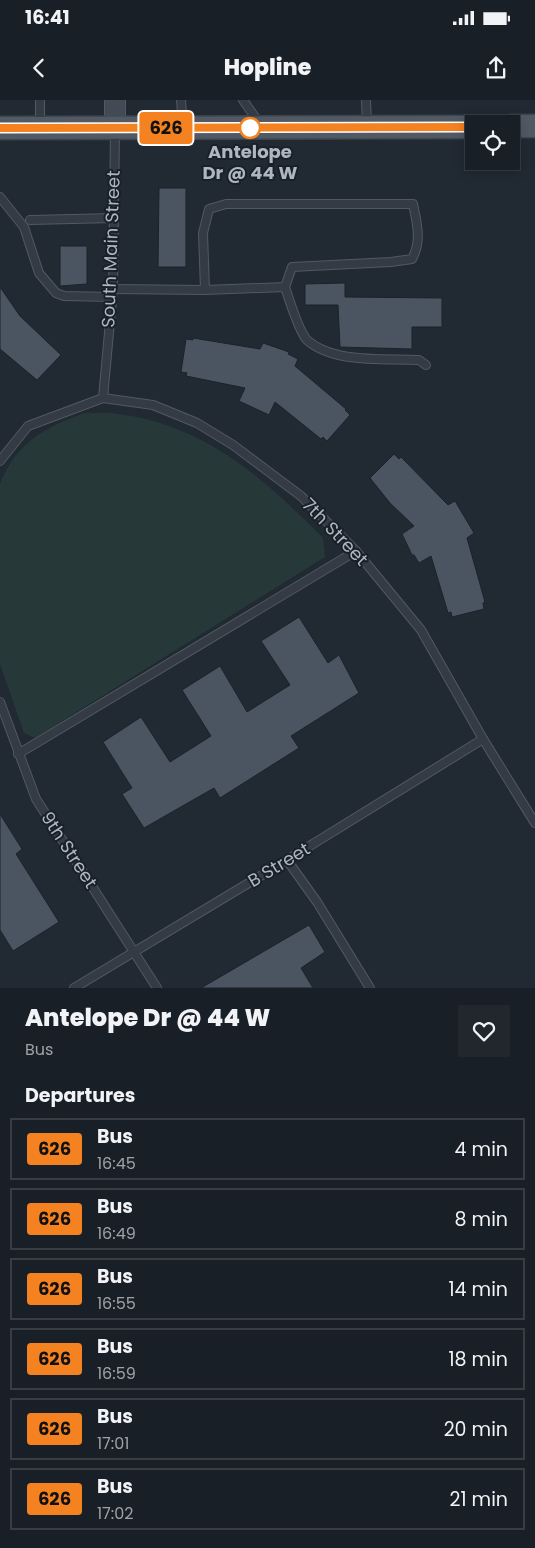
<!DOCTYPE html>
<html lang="en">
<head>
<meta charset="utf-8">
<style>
  :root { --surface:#191f26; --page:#22272e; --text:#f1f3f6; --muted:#9fa2a7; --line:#373d43 }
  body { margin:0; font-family:Poppins,sans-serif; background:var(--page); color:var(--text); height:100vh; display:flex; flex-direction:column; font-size:19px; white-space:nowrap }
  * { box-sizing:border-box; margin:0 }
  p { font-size:16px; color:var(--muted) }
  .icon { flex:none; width:28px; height:28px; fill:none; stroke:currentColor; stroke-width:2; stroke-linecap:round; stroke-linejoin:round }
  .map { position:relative; height:888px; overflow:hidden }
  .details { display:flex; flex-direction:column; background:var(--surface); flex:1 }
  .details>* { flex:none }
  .badge { padding:0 10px; border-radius:4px; font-size:18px; line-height:32px }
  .controls { position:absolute; left:465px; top:15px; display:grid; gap:10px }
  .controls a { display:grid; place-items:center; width:55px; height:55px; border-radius:0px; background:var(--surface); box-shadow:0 2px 12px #0003,0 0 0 1px var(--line); font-size:25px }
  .map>.badge { position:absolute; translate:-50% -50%; box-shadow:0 0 0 2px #fff }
  h2 { padding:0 25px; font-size:19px; line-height:45px }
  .round { display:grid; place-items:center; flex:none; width:52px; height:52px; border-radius:0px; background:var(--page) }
  .headline { display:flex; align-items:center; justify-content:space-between; height:85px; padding:0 25px }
  h1 { font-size:24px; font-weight:800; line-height:38px }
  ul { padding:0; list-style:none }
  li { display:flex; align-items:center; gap:15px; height:62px; margin:0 10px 8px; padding:0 15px; border:2px solid var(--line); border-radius:0px }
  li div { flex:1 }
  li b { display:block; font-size:19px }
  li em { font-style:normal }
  li .badge { min-width:55px; font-weight:700; text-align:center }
  .status { display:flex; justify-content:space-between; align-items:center; height:35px; padding:0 25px; background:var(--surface); direction:ltr }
  .status svg { height:14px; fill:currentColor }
  header { display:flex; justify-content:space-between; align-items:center; height:65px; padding:0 25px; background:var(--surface); font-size:22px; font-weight:800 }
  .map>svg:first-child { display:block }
  .green { fill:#263838 }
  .building { fill:#4b5561; stroke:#1b222a }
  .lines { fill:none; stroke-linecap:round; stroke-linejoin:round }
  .lane-casing { stroke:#515962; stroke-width:10 }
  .secondary-casing { stroke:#515962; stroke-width:22 }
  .primary-casing { stroke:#3d444d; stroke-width:25 }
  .lane { stroke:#343b44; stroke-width:8 }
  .secondary { stroke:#424a56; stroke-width:20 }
  .primary { stroke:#515a64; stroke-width:22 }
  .line-casing { stroke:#fff; stroke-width:11 }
  .line { stroke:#f58220; stroke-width:8 }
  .stop-dot { fill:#fff; stroke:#f58220; stroke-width:2.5 }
  .labels { text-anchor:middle; stroke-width:4; stroke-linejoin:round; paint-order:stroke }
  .stop-label { font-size:18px; font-weight:bold; fill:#adb6c1; stroke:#192028 }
  .street-label { font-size:18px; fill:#adb6c1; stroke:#192028 }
</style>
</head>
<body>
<div class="status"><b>16:41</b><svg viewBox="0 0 49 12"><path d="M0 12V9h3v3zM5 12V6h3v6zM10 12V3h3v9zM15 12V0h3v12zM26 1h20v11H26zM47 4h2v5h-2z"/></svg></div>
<header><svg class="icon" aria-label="back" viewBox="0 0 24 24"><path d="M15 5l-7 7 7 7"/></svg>Hopline<svg class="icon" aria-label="share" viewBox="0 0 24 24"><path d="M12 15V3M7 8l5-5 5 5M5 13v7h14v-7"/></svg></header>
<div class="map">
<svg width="535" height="888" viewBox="0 0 535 888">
  <rect width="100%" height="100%" fill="#212933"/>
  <path class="green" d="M85,313C96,313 108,312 119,314C205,325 265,379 323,438L325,457L35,638L24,633L0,564V384C15,344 46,326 85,313Z"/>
  <g class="building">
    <path d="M159,88H186V167H158Z"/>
    <path d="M60,146H87V184L60,186Z"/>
    <path d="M345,183V197L442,198V227H412V249L340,247L338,205H305V184Z"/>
    <path d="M0,187L20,216L61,255L37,280L0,249Z"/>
    <path d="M193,238L260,249L263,243L289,252L288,254L298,259L295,266L346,309L345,310L350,315L327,341L323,337L321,339L275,302L269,315L239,301L245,288L186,276L187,273L181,272L186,239L193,240Z"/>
    <path d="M394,354L399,359L401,357L448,405L455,401L474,433L467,438L485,502L483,503L484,509L452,517L451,512L448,513L431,456L419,463L414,455H412L402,434L414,426L390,403L370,378Z"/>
    <path d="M299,517L328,563L339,555L359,593L291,636L299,648L220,698L214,688L144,728L122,694L132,688L103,642L141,617L170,662L211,636L182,590L220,566L247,612L290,585L261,541Z"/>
    <path d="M0,714L22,749L16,754L59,822L13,851L0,830Z"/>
    <path d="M309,825L325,852L301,868L313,888H201Z"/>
  </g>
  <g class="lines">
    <g class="lane-casing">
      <g id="lane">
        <path d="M40,0V26"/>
        <path d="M181,0L183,26"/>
        <path d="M243,0L259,23"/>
        <path d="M366,0L367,25"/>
        <path d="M0,97L24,127L39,173L56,193L64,196L112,197"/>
        <path d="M30,120L114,118"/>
        <path d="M113,189L205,190L285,187C289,199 299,232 307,240C334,264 385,258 419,260L426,265"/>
        <path d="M205,190L203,133L209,109L226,104H413C417,123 422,141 412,159L391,162L292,167L285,187"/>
        <path d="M103,298L113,189L115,30"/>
        <path d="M0,361L28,326L103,298L153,305L197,323L233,345L301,396L356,451L421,530L483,639L535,723"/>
        <path d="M0,602L36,699L157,888"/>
        <path d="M18,654L356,451"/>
        <path d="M287,760L317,802L370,888"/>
        <path d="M74,888L287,760L483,639"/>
      </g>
    </g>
    <g class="secondary-casing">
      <path id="secondary" d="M115,0V28"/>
    </g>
    <g class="primary-casing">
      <g id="primary">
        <path d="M511,26H535"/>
        <path d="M0,28L474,27"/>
      </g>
    </g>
    <use href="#lane" class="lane"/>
    <use href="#secondary" class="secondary"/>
    <use href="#primary" class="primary"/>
  </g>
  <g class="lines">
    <g class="line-casing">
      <path id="line" d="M0,28L474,27"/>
    </g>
    <use href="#line" class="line"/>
  </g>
  <circle class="stop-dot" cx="250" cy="28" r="10"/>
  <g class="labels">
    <g class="stop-label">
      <text x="250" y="58">Antelope<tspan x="250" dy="21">Dr @ 44 W</tspan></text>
    </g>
    <g class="street-label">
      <text transform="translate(111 149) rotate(-88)" y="6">South Main Street</text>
      <text transform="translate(335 432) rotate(46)" y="6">7th Street</text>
      <text transform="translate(69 750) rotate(57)" y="6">9th Street</text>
      <text transform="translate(279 765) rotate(-31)" y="6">B Street</text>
    </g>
  </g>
</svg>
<div class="controls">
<a><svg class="icon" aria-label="locate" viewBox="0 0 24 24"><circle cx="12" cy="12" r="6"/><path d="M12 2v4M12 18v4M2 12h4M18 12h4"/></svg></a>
</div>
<b class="badge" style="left:166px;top:28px;background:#f58220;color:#111">626</b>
</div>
<section class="details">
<div class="headline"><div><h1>Antelope Dr @ 44 W</h1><p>Bus</p></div><a class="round"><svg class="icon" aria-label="heart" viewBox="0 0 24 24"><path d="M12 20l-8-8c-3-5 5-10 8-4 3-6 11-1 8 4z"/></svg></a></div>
<h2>Departures</h2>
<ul>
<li><span class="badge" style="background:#f58220;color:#111">626</span><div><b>Bus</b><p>16:45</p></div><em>4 min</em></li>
<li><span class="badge" style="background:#f58220;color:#111">626</span><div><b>Bus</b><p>16:49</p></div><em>8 min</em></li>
<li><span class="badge" style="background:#f58220;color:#111">626</span><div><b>Bus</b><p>16:55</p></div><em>14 min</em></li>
<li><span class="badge" style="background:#f58220;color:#111">626</span><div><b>Bus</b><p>16:59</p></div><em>18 min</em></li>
<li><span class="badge" style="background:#f58220;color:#111">626</span><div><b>Bus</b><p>17:01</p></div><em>20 min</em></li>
<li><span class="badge" style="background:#f58220;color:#111">626</span><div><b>Bus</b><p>17:02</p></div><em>21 min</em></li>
</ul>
</section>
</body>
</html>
